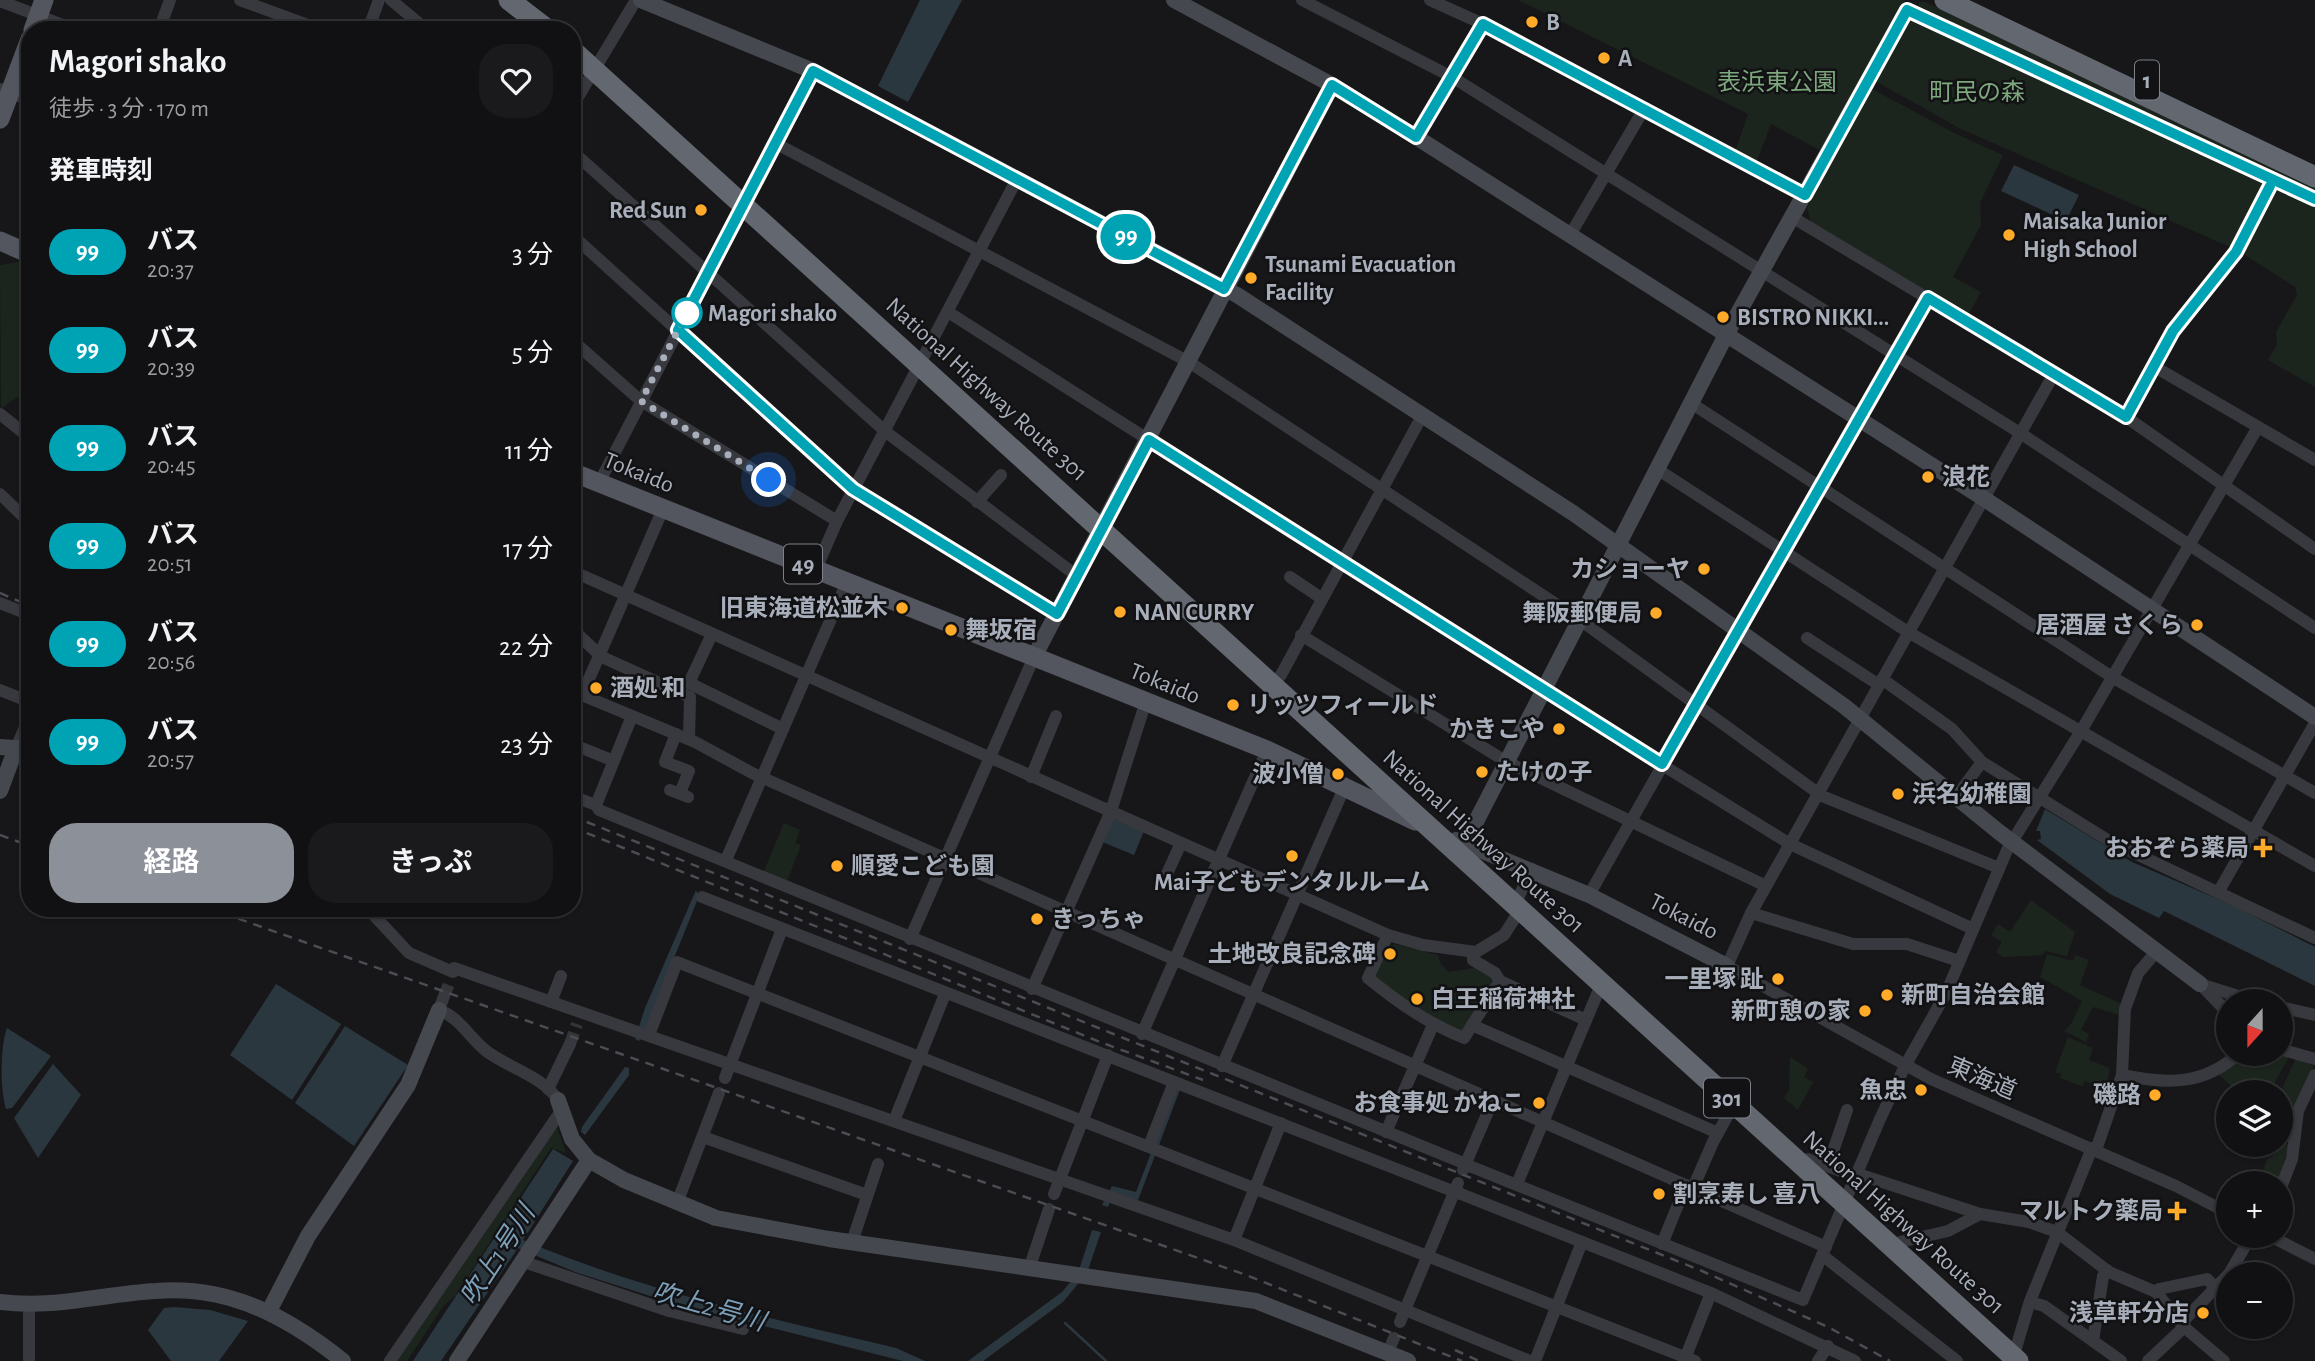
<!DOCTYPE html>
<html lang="ja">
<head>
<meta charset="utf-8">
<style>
  :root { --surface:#111113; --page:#1a1a1c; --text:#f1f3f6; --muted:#9c9da0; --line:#303133; --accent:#8c9099 }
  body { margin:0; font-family:"Alegreya Sans","Noto Sans JP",sans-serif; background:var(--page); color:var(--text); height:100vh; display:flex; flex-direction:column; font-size:26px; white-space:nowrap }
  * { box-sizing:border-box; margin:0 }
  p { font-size:23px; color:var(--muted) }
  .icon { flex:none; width:38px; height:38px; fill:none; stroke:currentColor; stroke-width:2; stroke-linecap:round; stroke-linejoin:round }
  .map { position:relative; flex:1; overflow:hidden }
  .panel { position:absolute; left:21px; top:21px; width:560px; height:896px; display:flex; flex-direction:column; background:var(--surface); border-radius:28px; box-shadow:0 2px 5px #0004,0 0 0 2px var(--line) }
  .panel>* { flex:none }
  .badge { padding:0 14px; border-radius:23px; font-size:24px; line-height:46px }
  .needle { width:46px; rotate:201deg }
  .controls { position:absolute; left:2216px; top:989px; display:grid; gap:14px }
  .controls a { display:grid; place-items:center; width:77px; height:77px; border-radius:50%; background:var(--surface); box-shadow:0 2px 5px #0004,0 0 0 2px var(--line); font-size:35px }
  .you { position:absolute; width:35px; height:35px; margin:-18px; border:5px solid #fff; border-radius:50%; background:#1a73e8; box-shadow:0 0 0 10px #1a73e833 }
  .map>.badge { position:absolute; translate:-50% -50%; box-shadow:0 0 0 4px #fff }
  h2 { padding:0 28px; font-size:26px; line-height:63px }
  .round { display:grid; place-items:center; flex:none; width:74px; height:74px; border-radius:28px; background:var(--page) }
  .headline { display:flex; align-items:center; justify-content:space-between; height:119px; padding:0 28px }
  h1 { font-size:33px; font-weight:700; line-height:52px }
  .primary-button { display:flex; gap:14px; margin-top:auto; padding:14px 28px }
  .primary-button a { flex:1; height:80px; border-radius:28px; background:var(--accent); color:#fff; font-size:28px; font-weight:700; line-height:80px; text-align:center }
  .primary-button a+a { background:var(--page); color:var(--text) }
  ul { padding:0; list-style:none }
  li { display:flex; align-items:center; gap:21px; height:98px; padding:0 28px }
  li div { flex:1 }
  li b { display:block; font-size:26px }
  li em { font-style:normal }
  li .badge { min-width:77px; font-weight:700; text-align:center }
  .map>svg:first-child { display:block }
  .green { fill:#1c251d }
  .water { fill:#2b373f }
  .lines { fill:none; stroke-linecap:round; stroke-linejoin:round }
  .stream { stroke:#2b373f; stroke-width:2.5 }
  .street-tunnel { stroke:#343539; stroke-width:12; stroke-dasharray:12 6; stroke-linecap:butt }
  .street { stroke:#38393f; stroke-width:12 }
  .secondary { stroke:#45484f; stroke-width:16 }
  .primary { stroke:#53565e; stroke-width:19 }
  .highway { stroke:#636770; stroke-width:21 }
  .rail { stroke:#4a4d54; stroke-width:2.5; stroke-dasharray:9 7; stroke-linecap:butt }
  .street-bridge { stroke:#38393f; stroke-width:12 }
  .line-casing { stroke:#fff; stroke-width:16 }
  .line { stroke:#00a3b4; stroke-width:10 }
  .walk { stroke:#a8afbb; stroke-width:7; stroke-dasharray:0 12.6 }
  .poi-dot { fill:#ffaa29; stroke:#121214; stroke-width:2.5 }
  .stop-dot { fill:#fff; stroke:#00a3b4; stroke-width:3.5 }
  .labels { text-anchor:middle; stroke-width:5; stroke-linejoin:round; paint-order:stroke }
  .shield { fill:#121214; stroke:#7b8089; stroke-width:2 }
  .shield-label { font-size:23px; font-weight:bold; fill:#a8afbb }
  .poi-label { font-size:24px; font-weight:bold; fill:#a8afbb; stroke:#121214; text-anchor:start }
  .park-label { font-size:24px; fill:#7da77d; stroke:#121214 }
  .stop-label { font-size:24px; font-weight:bold; fill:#a8afbb; stroke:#121214; text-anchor:start }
  .street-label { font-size:24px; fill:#a8afbb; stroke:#121214 }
  .water-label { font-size:26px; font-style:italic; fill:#7ca0b9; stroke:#121214 }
</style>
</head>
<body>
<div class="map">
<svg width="2315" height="1361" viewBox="0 0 2315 1361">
  <rect width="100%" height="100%" fill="#171719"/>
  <g class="green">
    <path d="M1518,0H1905L1823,152L1771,124L1756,163L1735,152L1748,114Z"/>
    <path d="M1919,2H1926L2315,188V194L1919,8Z"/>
    <path d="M1913,19L2315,205V387L2268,360L2277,344L2276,332L2297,295L2295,287L2237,250L1959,128L1877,82L1876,78L1908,21Z"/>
    <path d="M1872,89L1956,134L2003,155L1980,203L1981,225L1953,277L1981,292L1968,315L1811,222L1807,208Z"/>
    <path d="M19,262L30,266V406L17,397L1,409L0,265Z"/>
    <path d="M784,823L800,830L795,843L801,845L787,881L764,871Z"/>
    <path d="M2031,900L2075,932L2067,956L2045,951L2043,955L2003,957L1996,952L2002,942L1991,935L1998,924L2010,932Z"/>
    <path d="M1394,944L1438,955L1441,964L1449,972L1474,968L1495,979L1464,1031L1455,1032L1376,981L1374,973L1387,948Z"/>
    <path d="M2047,954L2073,961L2075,955L2089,960L2080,985L2122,1004L2119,1015L2093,1007L2081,1030L2089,1034L2086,1042L2064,1031L2071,1024L2082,1001L2040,977Z"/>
    <path d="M2068,1037L2093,1048L2089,1060L2110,1068L2106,1090L2085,1081L2082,1086L2060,1078L2061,1074L2055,1072Z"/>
    <path d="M2242,1054L2289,1056L2270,1092H2238L2217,1073Z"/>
    <path d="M1790,1057L1808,1069L1804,1077L1813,1082L1798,1110L1784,1098L1789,1090Z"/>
    <path d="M2296,1058L2314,1066L2292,1112L2280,1110V1093Z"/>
    <path d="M557,1127L566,1153L551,1148L455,1296L444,1305L407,1361H397Z"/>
    <path d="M2280,1142L2289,1145L2278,1183L2263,1177L2262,1173L2268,1158L2272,1157Z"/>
  </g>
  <g class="water">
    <path d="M920,0H962L908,102L878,86Z"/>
    <path d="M2014,165L2079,195L2066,221L2001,191Z"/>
    <path d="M2045,809L2132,862L2234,906L2315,947V986L2164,911L2159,918L2110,894L2037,840L2041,839L2040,831H2036Z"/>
    <path d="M1111,818L1144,831L1134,855L1100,841Z"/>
    <path d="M696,890L699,896L643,1035L639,1041L635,1039L645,1008Z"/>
    <path d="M276,984L341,1024L292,1100L230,1055Z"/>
    <path d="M345,1026L408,1065L354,1146L295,1103Z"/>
    <path d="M7,1028L51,1056L12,1108L6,1109C0,1090 0,1046 7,1028Z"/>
    <path d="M53,1064L81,1095L38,1158L14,1118Z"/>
    <path d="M625,1067L629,1068V1075L585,1135L581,1132L582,1127Z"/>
    <path d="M1180,1078L1184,1079L1138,1200L1113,1194L1108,1207L1102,1205L1112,1186L1136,1192Z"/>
    <path d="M553,1149L573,1161L523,1240C643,1291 770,1318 896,1348L925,1361H903L669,1302L575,1272L518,1248L441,1361H413Z"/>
    <path d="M1092,1230L1101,1232L1087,1273L1063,1302L983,1361H968L1062,1292L1078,1273Z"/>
    <path d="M174,1307L210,1310L248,1321L219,1361H171L148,1330L164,1308Z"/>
  </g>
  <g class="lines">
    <g class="stream">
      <path d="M78,25L92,30"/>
      <path d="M1065,1323L1106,1361"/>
    </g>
    <g class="street-tunnel">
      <path d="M444,996L450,981"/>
      <path d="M570,1044L577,1024"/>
    </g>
    <g class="street">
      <path d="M240,0L321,30"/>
      <path d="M391,0L427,30"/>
      <path d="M1302,0L1452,77L2020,433L2315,628"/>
      <path d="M1430,0L1483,24L1805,195"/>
      <path d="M0,1L76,30"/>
      <path d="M159,30L170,0"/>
      <path d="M368,30L379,0"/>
      <path d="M0,89L30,100"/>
      <path d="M572,107L636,0"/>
      <path d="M1416,137L1483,24"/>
      <path d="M775,143L1189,362L1580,620L1822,796L1999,868"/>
      <path d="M572,151L886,432L1077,576"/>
      <path d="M1792,217L2126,417L2315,549"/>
      <path d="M572,235L853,489L1057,614"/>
      <path d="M1570,235L1644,109"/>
      <path d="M948,312L1543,691L1790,844L1971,928"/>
      <path d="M572,340L641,401L837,521"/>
      <path d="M2155,367L2315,460"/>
      <path d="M2055,372L1751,913L1727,966L1931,1079L2176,1186L2228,1213"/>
      <path d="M1691,403L2112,677L2315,793"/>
      <path d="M0,414L30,438"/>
      <path d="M2126,417L2173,331L2236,252L2273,180"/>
      <path d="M1657,469L1908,632L2315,866"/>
      <path d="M599,483L813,71"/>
      <path d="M0,494L30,523"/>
      <path d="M977,502L1001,475"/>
      <path d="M816,569L837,521L1017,179"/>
      <path d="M572,571L1388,935L1423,945L1476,952L1504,935L1520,910"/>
      <path d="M1290,577L1321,598"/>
      <path d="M0,603L30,615"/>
      <path d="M572,629L602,657L690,697L689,739"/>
      <path d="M712,634L689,683L783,729"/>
      <path d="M1301,635L1507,762L1766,886"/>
      <path d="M1807,638L1879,685"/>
      <path d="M1882,679L1952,729L1982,762L2111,842L2315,938"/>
      <path d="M1272,684L1281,675L1422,416"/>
      <path d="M0,690L30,702"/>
      <path d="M572,691L695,742L754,774L1826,1247"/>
      <path d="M582,695L663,509"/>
      <path d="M676,734L665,762L689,771L680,793"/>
      <path d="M572,744L614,761"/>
      <path d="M16,748L30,716"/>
      <path d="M1031,777L1056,716"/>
      <path d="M670,790L688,797"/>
      <path d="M572,796L596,805L599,810L1461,1162"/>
      <path d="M1956,797L1982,762"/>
      <path d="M596,805L632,716"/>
      <path d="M726,860L847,582"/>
      <path d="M1166,876L1181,843"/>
      <path d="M2219,891L2315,723"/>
      <path d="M1589,895L1928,298"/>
      <path d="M1519,896L1532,869"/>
      <path d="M702,897L1450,1190"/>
      <path d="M367,908L409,953L453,972L454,968L1234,1240L1530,1361"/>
      <path d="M1751,913L1853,944H1907L1959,961"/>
      <path d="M1388,935L1368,978C1399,1003 1427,1023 1464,1038L1500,981"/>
      <path d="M910,939L1034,657"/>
      <path d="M1473,952V960L1495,973L1500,981L1586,1020"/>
      <path d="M2200,984L2254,1001"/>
      <path d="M2203,987L2228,1013"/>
      <path d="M1032,989L1111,811L1146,701"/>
      <path d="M444,996L439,1010C459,1017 469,1037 485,1050C506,1067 543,1076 558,1100"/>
      <path d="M551,1002L561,976"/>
      <path d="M2280,1007L2315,1015"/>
      <path d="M1472,1025L1718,1133"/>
      <path d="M1142,1034L1267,750"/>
      <path d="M649,1035L677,962L1695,1361"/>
      <path d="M2280,1049L2315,1059"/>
      <path d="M1222,1066L1345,786"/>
      <path d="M2122,1075C2166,1084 2203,1086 2238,1054"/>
      <path d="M725,1078L782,929"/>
      <path d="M548,1089L570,1044"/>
      <path d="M894,1121L945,994"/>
      <path d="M1386,1132L1433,1025"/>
      <path d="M703,1137L867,1195"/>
      <path d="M1149,1146L1174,1082"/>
      <path d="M2096,1150L2122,1075L2125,1009L2138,973L2157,951"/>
      <path d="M1802,1165L1808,1159L1856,1177"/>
      <path d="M1828,1166L1847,1110"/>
      <path d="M1472,1167L1803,1300L1880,1119L1905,1066L1946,993L2008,848L2081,731L2258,427"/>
      <path d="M1463,1170L1493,1100"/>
      <path d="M1858,1174L1980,1214L2029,1222L2057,1232L2109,1272L2156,1292L2184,1327L2224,1361"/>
      <path d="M1517,1184L1598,992L1604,985"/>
      <path d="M1693,1188L1713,1142L1734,1104"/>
      <path d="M2280,1190L2292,1159L2298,1111L2315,1075"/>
      <path d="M1054,1194L1108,1055"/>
      <path d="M1461,1194L1711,1293L1855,1361"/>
      <path d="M677,1203L719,1093"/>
      <path d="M2270,1236L2315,1259"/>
      <path d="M1234,1240L1281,1123"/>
      <path d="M852,1242L878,1164"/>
      <path d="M1662,1244L1686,1185"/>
      <path d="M1894,1249L1900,1242L1948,1231L1980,1214"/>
      <path d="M1822,1255L1957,1361"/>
      <path d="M524,1262L669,1311L743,1329"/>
      <path d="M1029,1269L1049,1209"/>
      <path d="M2229,1274L2251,1236"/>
      <path d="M2156,1292L2159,1289L2207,1279L2217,1289"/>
      <path d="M2030,1302L2044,1306L2121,1361"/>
      <path d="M29,1305V1359"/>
      <path d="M1400,1322L1458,1183"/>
      <path d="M2093,1341L2103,1276L2107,1270"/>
      <path d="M1388,1352L1394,1338"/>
      <path d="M2008,1358L2016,1348L2030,1301L2092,1148"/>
      <path d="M390,1361L561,1111"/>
      <path d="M1535,1361L1582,1242"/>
      <path d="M1684,1361L1711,1293"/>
      <path d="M1818,1361L1828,1346"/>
      <path d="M2148,1361L2180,1331L2186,1318L2228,1275"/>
    </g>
    <g class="secondary">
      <path d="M641,0L813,71L1237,295L1573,513L1844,706L1999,832L2200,984"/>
      <path d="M1174,0L1332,85L1416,137L1983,498L2315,717"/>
      <path d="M1034,657L1332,85"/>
      <path d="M0,747L30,749"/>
      <path d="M0,791L16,748"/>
      <path d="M1456,840L1589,895L1727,966"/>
      <path d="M1457,852L1465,843L1726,335L1907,10L2315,199"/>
      <path d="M558,1100L572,1139L589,1160L624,1180L716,1218L829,1239L1256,1301L1408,1361"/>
      <path d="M0,1302C53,1309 103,1294 156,1291C229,1285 288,1317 343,1361"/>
      <path d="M269,1311L308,1236L408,1085L439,1010"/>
      <path d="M457,1361L589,1160"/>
    </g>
    <g class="primary">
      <path d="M33,30L44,0"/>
      <path d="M0,119L30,39"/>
      <path d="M0,241L30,254"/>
      <path d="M572,472L1267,750L1415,821"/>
    </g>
    <g class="highway">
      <path d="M509,0L548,30"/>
      <path d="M1945,0L2315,177"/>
      <path d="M572,50L2018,1361"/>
    </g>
    <g class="rail">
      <path d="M0,593L30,606"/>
      <path d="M572,816L1702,1271L1828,1327L1890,1361"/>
      <path d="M572,827L1100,1042L1203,1080"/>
      <path d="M0,835L30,846"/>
      <path d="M208,908L1246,1275L1462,1361"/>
      <path d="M1455,1350L1479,1361"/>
    </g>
    <g class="street-bridge">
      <path d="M1461,1162L1472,1167"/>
      <path d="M1450,1190L1461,1194"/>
    </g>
  </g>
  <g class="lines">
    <g class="line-casing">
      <path id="line" d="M2270,186L2236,252L2173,331L2126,417L1928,298L1662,764L1149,440L1057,614L853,489L678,330L813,71L1224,289L1332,85L1416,137L1483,24L1805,195L1907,10L2315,199"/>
    </g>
    <use href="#line" class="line"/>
    <path class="walk" d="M687,313L641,401L769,480"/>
  </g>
  <g class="poi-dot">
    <circle cx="1532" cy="22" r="7"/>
    <circle cx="1604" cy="58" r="7"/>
    <circle cx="701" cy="210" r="7"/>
    <circle cx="2009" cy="235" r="7"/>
    <circle cx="1251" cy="278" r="7"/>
    <circle cx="1723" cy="317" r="7"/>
    <circle cx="1928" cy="477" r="7"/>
    <circle cx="1704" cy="569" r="7"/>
    <circle cx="902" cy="608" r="7"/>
    <circle cx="1120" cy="612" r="7"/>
    <circle cx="1656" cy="613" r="7"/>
    <circle cx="2197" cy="625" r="7"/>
    <circle cx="951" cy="630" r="7"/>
    <circle cx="596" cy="688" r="7"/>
    <circle cx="1233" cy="705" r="7"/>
    <circle cx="1559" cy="729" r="7"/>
    <circle cx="1482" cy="772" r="7"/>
    <circle cx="1338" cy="774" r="7"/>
    <circle cx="1898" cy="794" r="7"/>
    <path d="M2259.5 837.5h7v7h7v7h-7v7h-7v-7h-7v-7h7z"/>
    <circle cx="1292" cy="856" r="7"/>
    <circle cx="837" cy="866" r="7"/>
    <circle cx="1037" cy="919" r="7"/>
    <circle cx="1390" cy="954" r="7"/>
    <circle cx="1778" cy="979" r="7"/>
    <circle cx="1887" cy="995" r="7"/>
    <circle cx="1417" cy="999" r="7"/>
    <circle cx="1865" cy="1011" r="7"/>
    <circle cx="1921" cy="1090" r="7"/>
    <circle cx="2155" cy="1095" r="7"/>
    <circle cx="1539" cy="1103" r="7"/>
    <circle cx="1659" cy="1194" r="7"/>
    <path d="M2173.5 1200.5h7v7h7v7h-7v7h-7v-7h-7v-7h7z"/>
    <circle cx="2203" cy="1313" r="7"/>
  </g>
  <circle class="stop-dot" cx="687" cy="313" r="14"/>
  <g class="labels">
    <g class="shield">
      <rect x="2135" y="60.5" width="24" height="39" rx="5"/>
      <rect x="784" y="544.5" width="38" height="39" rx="5"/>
      <rect x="1704" y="1078.5" width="46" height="39" rx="5"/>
    </g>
    <g class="shield-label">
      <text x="2147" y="88">1</text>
      <text x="803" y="572">49</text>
      <text x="1727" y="1106">301</text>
    </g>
    <g class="poi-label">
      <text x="1546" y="30">B</text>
      <text x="1618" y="66">A</text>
      <text x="687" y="218" text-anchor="end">Red Sun</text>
      <text x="2023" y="229">Maisaka Junior<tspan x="2023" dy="28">High School</tspan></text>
      <text x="1265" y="272">Tsunami Evacuation<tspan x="1265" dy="28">Facility</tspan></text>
      <text x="1737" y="325">BISTRO NIKKI...</text>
      <text x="1942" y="485">浪花</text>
      <text x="1690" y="577" text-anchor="end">カショーヤ</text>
      <text x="888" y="616" text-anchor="end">旧東海道松並木</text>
      <text x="1134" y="620">NAN CURRY</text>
      <text x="1642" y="621" text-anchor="end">舞阪郵便局</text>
      <text x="2183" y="633" text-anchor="end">居酒屋 さくら</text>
      <text x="965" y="638">舞坂宿</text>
      <text x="610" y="696">酒処 和</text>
      <text x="1247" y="713">リッツフィールド</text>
      <text x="1545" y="737" text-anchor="end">かきこや</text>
      <text x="1496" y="780">たけの子</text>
      <text x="1324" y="782" text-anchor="end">波小僧</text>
      <text x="1912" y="802">浜名幼稚園</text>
      <text x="2249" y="856" text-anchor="end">おおぞら薬局</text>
      <text x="851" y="874">順愛こども園</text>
      <text x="1292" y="890" text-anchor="middle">Mai子どもデンタルルーム</text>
      <text x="1051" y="927">きっちゃ</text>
      <text x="1376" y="962" text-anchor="end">土地改良記念碑</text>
      <text x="1764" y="987" text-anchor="end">一里塚 趾</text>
      <text x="1901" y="1003">新町自治会館</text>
      <text x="1431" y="1007">白王稲荷神社</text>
      <text x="1851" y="1019" text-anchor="end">新町憩の家</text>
      <text x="1907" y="1098" text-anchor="end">魚忠</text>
      <text x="2141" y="1103" text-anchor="end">磯路</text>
      <text x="1525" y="1111" text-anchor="end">お食事処 かねこ</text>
      <text x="1673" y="1202">割烹寿し 喜八</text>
      <text x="2163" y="1219" text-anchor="end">マルトク薬局</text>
      <text x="2189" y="1321" text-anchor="end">浅草軒分店</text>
    </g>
    <g class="park-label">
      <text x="1777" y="90">表浜東公園</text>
      <text x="1977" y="100">町民の森</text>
    </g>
    <g class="stop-label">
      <text x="708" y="321">Magori shako</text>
    </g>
    <g class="street-label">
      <text transform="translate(987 389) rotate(42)" y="8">National Highway Route 301</text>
      <text transform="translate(639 472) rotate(22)" y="8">Tokaido</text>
      <text transform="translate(1165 683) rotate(22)" y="8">Tokaido</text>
      <text transform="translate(1484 841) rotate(42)" y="8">National Highway Route 301</text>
      <text transform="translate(1684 916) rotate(27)" y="8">Tokaido</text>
      <text transform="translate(1982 1078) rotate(23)" y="8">東海道</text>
      <text transform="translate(1904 1222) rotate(42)" y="8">National Highway Route 301</text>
    </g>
    <g class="water-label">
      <text transform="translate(497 1255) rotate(-57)" y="9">吹上1号川</text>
      <text transform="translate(709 1306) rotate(16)" y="9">吹上2号川</text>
    </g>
  </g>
</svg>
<div class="controls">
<a><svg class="needle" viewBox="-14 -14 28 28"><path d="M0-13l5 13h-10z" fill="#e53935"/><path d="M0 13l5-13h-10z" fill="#9c9da0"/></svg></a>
<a><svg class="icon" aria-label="layers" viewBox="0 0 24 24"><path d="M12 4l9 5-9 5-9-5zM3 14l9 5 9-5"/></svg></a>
<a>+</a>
<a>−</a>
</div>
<div class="you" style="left:769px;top:480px"></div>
<b class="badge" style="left:1126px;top:237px;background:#00a3b4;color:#fff">99</b>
<section class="panel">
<div class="headline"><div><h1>Magori shako</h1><p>徒歩 · 3 分 · 170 m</p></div><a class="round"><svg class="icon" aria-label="heart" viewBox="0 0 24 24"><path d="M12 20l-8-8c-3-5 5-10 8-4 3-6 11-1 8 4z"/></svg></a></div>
<h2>発車時刻</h2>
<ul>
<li><span class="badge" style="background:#00a3b4;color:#fff">99</span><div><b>バス</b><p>20:37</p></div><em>3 分</em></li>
<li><span class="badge" style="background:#00a3b4;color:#fff">99</span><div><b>バス</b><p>20:39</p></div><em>5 分</em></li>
<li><span class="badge" style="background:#00a3b4;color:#fff">99</span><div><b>バス</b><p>20:45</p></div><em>11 分</em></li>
<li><span class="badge" style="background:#00a3b4;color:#fff">99</span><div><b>バス</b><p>20:51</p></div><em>17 分</em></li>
<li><span class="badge" style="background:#00a3b4;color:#fff">99</span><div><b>バス</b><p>20:56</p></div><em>22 分</em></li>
<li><span class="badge" style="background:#00a3b4;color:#fff">99</span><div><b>バス</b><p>20:57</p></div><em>23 分</em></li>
</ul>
<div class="primary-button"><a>経路</a><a>きっぷ</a></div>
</section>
</div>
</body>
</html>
